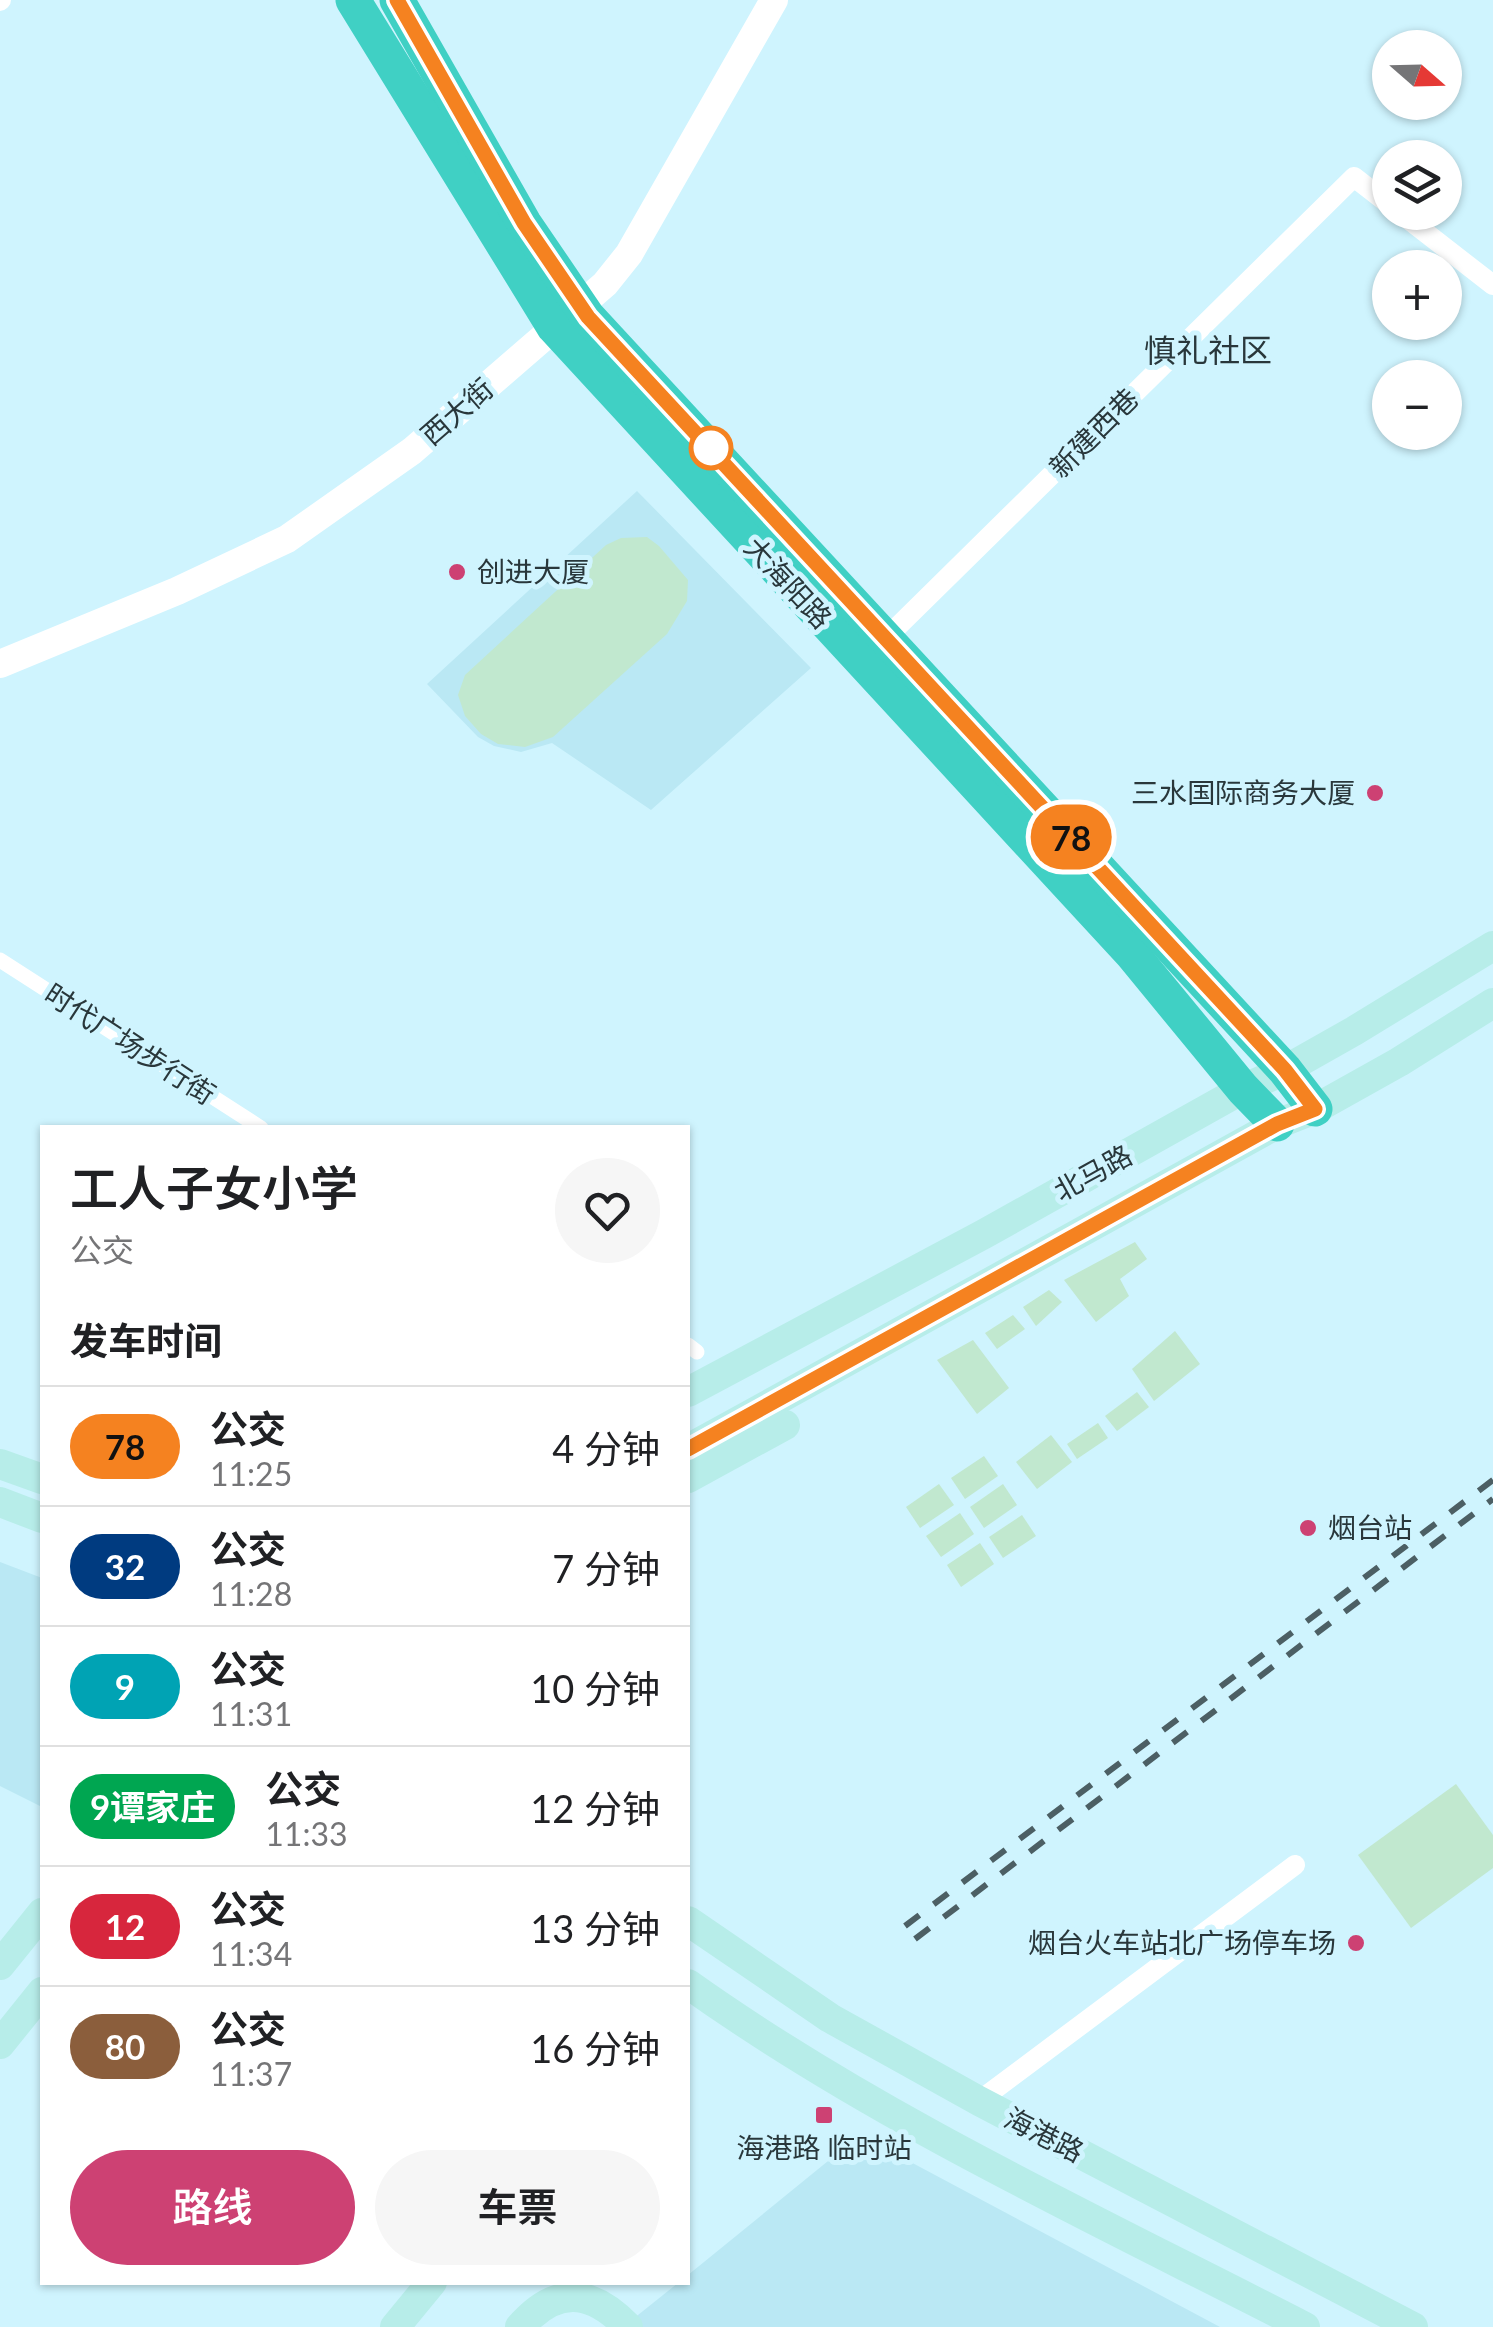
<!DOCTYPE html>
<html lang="zh">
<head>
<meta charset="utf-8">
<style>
  :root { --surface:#fff; --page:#f6f6f6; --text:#202124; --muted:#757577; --line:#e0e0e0; --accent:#cd4173 }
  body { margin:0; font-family:Lato,"Noto Sans SC",sans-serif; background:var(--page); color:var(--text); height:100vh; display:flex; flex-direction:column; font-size:38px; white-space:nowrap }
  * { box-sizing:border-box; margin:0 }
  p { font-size:32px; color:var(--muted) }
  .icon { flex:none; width:55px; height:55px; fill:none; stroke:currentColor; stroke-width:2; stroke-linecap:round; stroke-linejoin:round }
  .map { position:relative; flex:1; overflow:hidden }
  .sheet { position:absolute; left:40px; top:1125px; width:650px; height:1160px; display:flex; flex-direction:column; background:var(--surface); border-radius:0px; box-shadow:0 2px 8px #0004 }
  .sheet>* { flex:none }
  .badge { padding:0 20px; border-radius:32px; font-size:35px; line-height:65px }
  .needle { width:65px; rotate:110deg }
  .buttons { position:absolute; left:1372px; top:30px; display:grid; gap:20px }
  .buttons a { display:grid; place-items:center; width:90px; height:90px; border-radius:50%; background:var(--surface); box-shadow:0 2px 8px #0004; font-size:50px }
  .map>.badge { position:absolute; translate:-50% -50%; box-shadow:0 0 0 5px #fff }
  h2 { padding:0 30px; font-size:38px; line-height:90px }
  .round { display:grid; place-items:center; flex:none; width:105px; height:105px; border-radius:52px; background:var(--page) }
  .headline { display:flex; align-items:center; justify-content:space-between; height:170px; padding:0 30px }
  h1 { font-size:48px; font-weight:600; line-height:75px }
  .button { display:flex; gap:20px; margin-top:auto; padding:20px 30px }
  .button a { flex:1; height:115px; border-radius:60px; background:var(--accent); color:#fff; font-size:40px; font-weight:600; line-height:115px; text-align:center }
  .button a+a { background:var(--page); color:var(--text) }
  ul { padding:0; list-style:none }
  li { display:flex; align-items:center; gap:30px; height:120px; padding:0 30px; border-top:2px solid var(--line) }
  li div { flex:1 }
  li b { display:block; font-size:38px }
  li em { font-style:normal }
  li .badge { min-width:110px; font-weight:700; text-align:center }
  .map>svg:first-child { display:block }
  .built { fill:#bae8f4 }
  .green { fill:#c1e8cf }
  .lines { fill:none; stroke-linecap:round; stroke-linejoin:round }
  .pedestrian { stroke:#fff; stroke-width:15 }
  .minor { stroke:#fff; stroke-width:20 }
  .tertiary { stroke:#fff; stroke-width:28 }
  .secondary { stroke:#b7ede9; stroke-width:30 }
  .trunk { stroke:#40d0c4; stroke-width:35 }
  .rail { stroke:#4c5f64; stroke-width:6; stroke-dasharray:18 18; stroke-linecap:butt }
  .line-casing { stroke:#fff; stroke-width:22 }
  .line { stroke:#f58220; stroke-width:15 }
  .stop-dot { fill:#fff; stroke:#f58220; stroke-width:5 }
  .poi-dot { fill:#cd4173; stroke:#cff4fe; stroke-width:4 }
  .labels { text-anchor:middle; stroke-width:10; stroke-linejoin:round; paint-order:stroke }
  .street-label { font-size:28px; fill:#29373b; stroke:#cff4fe }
  .poi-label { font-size:28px; fill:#29373b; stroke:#cff4fe; text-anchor:start }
  .quarter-label { font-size:32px; fill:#29373b; stroke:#cff4fe }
</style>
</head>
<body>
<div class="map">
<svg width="1493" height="2327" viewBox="0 0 1493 2327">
  <rect width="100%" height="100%" fill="#cff4fe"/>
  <g class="built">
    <path d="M637,491L811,668L651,810L552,743L521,752L494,746L478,737L427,684Z"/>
    <path d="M0,1562L42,1578V1807L0,1786Z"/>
    <path d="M860,2135L1220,2327H623L678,2283L688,2282V2275Z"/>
  </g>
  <g class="green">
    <path d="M647,537L659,546L688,580L687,601L667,634L553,737L525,747L498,744L481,734L465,716L458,695L465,675L606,545L621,538Z"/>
    <path d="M1135,1242L1147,1259L1120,1279L1129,1296L1096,1322L1064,1280Z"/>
    <path d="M1049,1290L1062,1302L1036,1326L1023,1307Z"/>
    <path d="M1013,1315L1025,1329L997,1349L985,1333Z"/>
    <path d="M1175,1331L1200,1364L1154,1401L1132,1369Z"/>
    <path d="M973,1340L1009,1388L977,1414L937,1360Z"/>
    <path d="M1137,1392L1149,1407L1117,1431L1105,1416Z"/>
    <path d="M1098,1423L1108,1438L1077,1459L1067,1444Z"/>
    <path d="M1051,1435L1072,1462L1037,1489L1016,1462Z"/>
    <path d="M984,1456L998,1476L965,1499L951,1478Z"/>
    <path d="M939,1484L954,1505L920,1528L906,1507Z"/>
    <path d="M1003,1484L1017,1505L984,1528L970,1507Z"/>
    <path d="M960,1513L974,1534L941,1557L926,1536Z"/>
    <path d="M1022,1515L1036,1536L1003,1558L989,1537Z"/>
    <path d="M980,1543L994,1564L961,1587L947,1565Z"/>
    <path d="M1456,1784L1493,1835V1868L1411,1928L1358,1855Z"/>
  </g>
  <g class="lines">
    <g class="pedestrian">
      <path d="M0,960L261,1128"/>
      <path d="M688,1345L697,1352"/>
    </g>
    <g class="minor">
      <path d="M0,1L1,0"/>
      <path d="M1399,212L1493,285"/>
      <path d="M887,637L1354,177L1390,205"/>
      <path d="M979,2101L1295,1865"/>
    </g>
    <path class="tertiary" d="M0,664L177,591L287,539L412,451L605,284L629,254L774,0"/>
    <g class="secondary">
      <path d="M688,1392L984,1234L1243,1089L1285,1070L1354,1031L1493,946"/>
      <path d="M688,1449L1277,1124L1315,1109L1399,1062L1493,1003"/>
      <path d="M0,1464L42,1479"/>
      <path d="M688,1478L785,1425"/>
      <path d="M0,1502L42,1518"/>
      <path d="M688,1921L830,2018L979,2101L1413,2327"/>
      <path d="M0,1965L42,1913"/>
      <path d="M688,1984C876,2118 1099,2221 1305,2327"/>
      <path d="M0,2044L42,1992"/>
      <path d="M395,2327L432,2282"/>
      <path d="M520,2327C556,2286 590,2288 628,2327"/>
    </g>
    <g class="trunk">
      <path d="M353,0L554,327L1132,954L1243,1089L1277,1124"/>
      <path d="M397,0L524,223L588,317L1285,1070L1315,1109"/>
    </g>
    <g class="rail">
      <path d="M905,1926L1493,1480"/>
      <path d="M915,1939L1493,1499"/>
    </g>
  </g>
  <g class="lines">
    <g class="line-casing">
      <path id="line" d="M397,0L524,223L588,317L1285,1070L1315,1109L1277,1124L688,1449"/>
    </g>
    <use href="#line" class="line"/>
  </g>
  <circle class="stop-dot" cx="711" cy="448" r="20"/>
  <g class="poi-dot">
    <circle cx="457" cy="572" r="10"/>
    <circle cx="1375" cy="793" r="10"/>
    <circle cx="1308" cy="1528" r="10"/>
    <circle cx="1356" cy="1943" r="10"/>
    <rect x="814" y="2105" width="20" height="20" rx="5"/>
  </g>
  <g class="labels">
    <g class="street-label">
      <text transform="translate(457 412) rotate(-41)" y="10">西大街</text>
      <text transform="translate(1094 433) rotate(-45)" y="10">新建西巷</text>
      <text transform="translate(788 583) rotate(47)" y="10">大海阳路</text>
      <text transform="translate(130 1044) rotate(33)" y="10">时代广场步行街</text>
      <text transform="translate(1093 1173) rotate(-29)" y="10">北马路</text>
      <text transform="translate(1044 2135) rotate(27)" y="10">海港路</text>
    </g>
    <g class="poi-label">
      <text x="477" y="582">创进大厦</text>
      <text x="1355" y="803" text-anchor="end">三水国际商务大厦</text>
      <text x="1328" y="1538">烟台站</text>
      <text x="1336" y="1953" text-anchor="end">烟台火车站北广场停车场</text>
      <text x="824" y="2158" text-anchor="middle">海港路 临时站</text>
    </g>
    <g class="quarter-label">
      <text x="1208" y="362">慎礼社区</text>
    </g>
  </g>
</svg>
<div class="buttons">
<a><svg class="needle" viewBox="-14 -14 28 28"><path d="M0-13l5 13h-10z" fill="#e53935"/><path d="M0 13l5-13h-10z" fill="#757577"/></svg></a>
<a><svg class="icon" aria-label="layers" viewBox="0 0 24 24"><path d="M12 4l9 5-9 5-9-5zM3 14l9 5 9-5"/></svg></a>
<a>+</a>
<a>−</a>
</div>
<b class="badge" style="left:1071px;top:837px;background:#f58220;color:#111">78</b>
<section class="sheet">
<div class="headline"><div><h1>工人子女小学</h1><p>公交</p></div><a class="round"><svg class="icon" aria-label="heart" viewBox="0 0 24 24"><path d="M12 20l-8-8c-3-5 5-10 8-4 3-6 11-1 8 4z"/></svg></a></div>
<h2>发车时间</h2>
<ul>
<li><span class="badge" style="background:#f58220;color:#111">78</span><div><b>公交</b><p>11:25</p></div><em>4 分钟</em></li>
<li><span class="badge" style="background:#003b80;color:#fff">32</span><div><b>公交</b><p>11:28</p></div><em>7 分钟</em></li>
<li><span class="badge" style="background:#00a3b4;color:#fff">9</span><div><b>公交</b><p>11:31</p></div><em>10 分钟</em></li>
<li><span class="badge" style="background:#00a651;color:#fff">9谭家庄</span><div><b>公交</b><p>11:33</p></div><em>12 分钟</em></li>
<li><span class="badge" style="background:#d7263d;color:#fff">12</span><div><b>公交</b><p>11:34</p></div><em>13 分钟</em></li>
<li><span class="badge" style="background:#8b5e3c;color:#fff">80</span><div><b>公交</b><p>11:37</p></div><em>16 分钟</em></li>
</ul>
<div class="button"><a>路线</a><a>车票</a></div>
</section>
</div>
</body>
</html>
